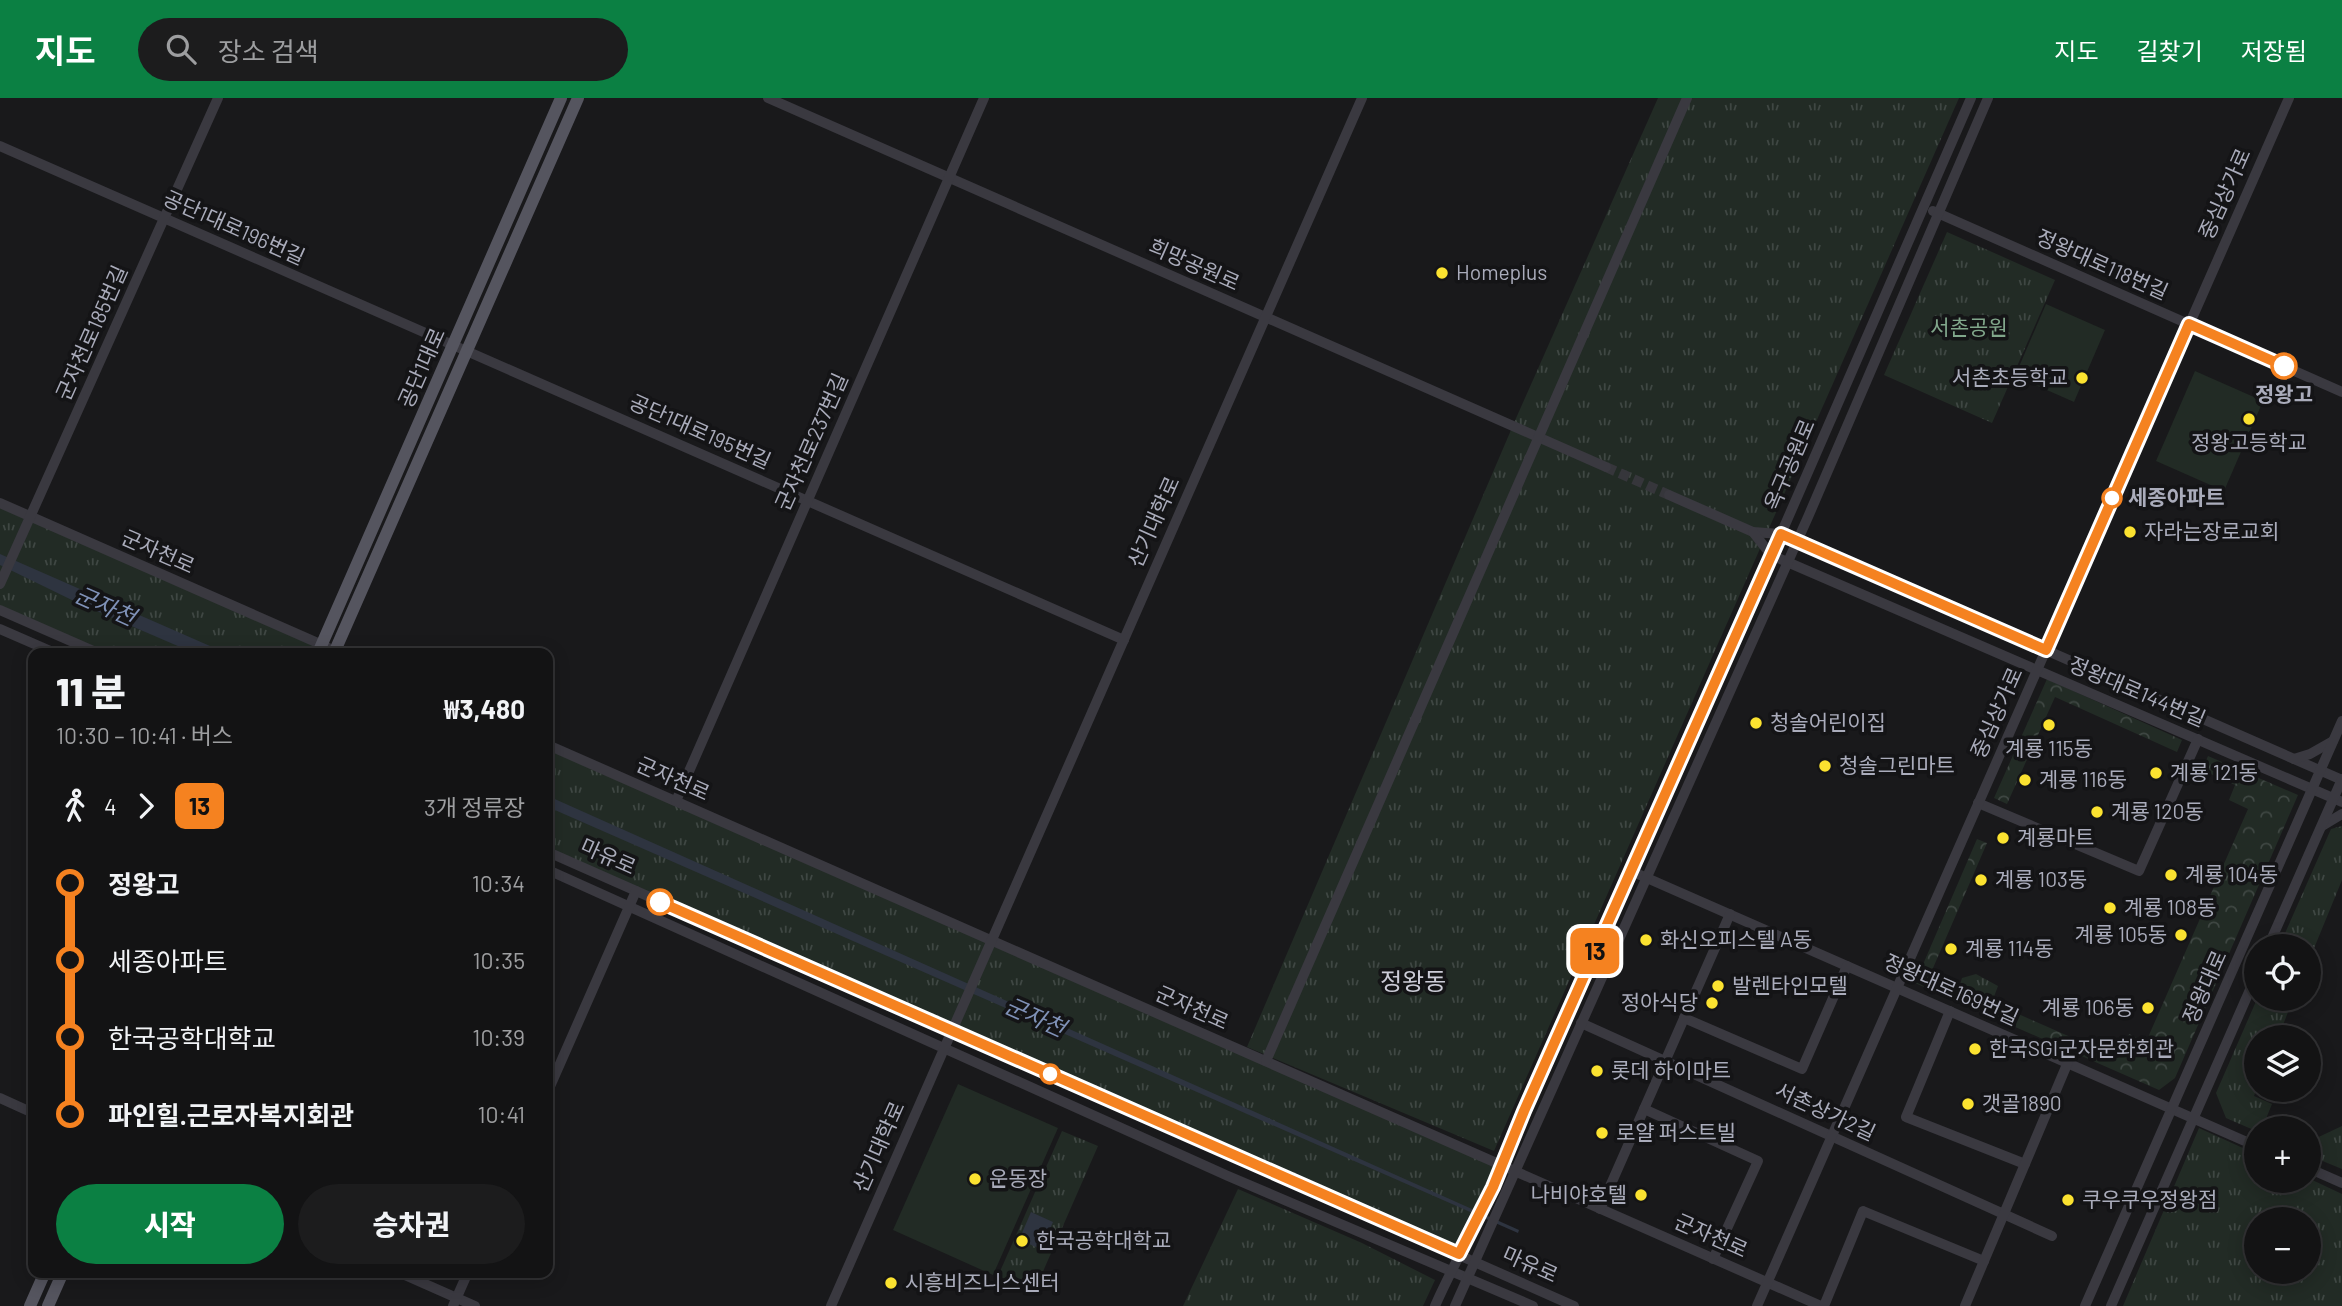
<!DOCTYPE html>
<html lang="ko">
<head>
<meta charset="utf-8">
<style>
  :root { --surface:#131314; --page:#1c1c1d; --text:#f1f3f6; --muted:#9d9ea0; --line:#323234; --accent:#0b8043 }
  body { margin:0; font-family:Barlow,"Noto Sans KR",sans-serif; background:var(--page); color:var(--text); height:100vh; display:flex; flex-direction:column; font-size:26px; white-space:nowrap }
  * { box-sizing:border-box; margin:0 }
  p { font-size:23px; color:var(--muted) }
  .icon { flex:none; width:38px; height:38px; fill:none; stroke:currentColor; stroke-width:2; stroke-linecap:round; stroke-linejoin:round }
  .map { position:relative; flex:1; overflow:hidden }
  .side { position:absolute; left:28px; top:550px; width:525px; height:630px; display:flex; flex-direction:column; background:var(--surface); border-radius:14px; box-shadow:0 4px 18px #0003,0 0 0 2px var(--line) }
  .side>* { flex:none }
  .badge { padding:0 14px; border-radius:10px; font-size:24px; line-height:46px }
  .tools { position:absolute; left:2244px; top:836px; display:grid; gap:14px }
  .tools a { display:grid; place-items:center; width:77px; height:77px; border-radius:50%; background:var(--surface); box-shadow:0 4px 18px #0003,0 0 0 2px var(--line); font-size:35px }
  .map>.badge { position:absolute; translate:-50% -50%; box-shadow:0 0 0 4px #fff }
  .legs { display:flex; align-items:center; gap:10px; height:77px; padding:0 28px; font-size:23px }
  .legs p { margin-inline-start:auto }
  .headline { display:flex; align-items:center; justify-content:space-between; height:119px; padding:0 28px }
  h1 { font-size:38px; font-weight:800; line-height:52px }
  .action { display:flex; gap:14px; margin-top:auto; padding:14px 28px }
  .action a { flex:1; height:80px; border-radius:42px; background:var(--accent); color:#fff; font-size:28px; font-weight:800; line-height:80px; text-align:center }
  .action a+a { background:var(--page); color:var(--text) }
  ul { padding:0 28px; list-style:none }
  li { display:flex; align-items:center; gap:24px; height:77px; font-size:26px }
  li i { display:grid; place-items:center; width:10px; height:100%; margin:0 9px; background:currentColor }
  li i::after { content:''; width:18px; height:18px; margin:-9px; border:5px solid; border-radius:50%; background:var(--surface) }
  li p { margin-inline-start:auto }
  li:first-child i { background:linear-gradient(#0000 50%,currentColor 0) }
  li:last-child i { background:linear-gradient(currentColor 50%,#0000 0) }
  header { display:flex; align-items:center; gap:42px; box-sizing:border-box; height:98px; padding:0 35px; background:var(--accent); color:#fff }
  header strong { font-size:33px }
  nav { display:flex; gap:38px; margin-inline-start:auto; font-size:24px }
  .search { width:490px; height:63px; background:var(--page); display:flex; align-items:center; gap:18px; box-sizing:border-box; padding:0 24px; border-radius:38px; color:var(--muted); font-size:26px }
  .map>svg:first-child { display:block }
  .grass { fill:url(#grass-tufts); fill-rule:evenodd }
  .forest { fill:url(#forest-crowns) }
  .pitch { fill:#222b25 }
  .water { fill:#2e3440 }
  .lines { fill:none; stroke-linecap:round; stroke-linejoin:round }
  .minor-tunnel { stroke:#36363b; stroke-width:10; stroke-dasharray:10 5; stroke-linecap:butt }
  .minor { stroke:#3a3940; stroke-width:10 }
  .major { stroke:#55555f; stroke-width:12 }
  .line-1-casing { stroke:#fff; stroke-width:16 }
  .line-1 { stroke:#f58220; stroke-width:10 }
  .poi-dot { fill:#fbe230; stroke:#141416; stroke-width:2.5 }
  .stop-1-dot { fill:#fff; stroke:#f58220; stroke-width:3.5 }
  .labels { text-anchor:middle; stroke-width:7; stroke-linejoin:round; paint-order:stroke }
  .street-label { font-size:21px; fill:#aaacbb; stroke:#141416 }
  .poi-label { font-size:21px; fill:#aaacbb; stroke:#141416; text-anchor:start }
  .park-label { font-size:21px; fill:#81a78b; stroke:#141416 }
  .stop-label { font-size:21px; font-weight:bold; fill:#aaacbb; stroke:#141416 }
  .water-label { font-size:23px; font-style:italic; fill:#8092b8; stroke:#141416 }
  .quarter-label { font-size:24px; fill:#ccccd7; stroke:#141416 }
</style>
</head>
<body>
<header>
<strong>지도</strong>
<div class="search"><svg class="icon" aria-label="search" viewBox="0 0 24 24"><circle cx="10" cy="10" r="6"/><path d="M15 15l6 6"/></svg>장소 검색</div>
<nav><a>지도</a><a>길찾기</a><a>저장됨</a></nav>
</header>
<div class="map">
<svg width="2342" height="1208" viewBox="0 0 2342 1208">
  <defs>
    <pattern id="grass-tufts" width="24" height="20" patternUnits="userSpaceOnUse" patternTransform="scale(1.75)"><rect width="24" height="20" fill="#222b25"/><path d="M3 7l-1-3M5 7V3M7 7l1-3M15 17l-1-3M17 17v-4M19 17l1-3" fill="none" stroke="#3f4743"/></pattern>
    <pattern id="forest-crowns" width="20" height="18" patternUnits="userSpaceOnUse" patternTransform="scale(1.75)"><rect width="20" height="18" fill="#222b25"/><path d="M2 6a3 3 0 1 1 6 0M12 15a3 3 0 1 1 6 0" fill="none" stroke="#3f4743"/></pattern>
  </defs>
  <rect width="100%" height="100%" fill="#19191b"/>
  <g class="grass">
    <path d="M1658,0H1959L1494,1053L1247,949L1517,318Z"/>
    <path d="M1947,134L2055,182L1992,325L1884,277Z"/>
    <path d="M0,405L340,555H96L0,512Z"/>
    <path d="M548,647L1500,1067L1459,1156L548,754Z"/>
    <path d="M2342,728V782L2308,865V849H2279L2331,731Z"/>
    <path d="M1976,876L1998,888L1992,904L1959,890L1962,880Z"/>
    <path d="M2257,901H2293L2278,940H2256V992L2254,998L2272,1006L2263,1028L2270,1031H2256V1033L2226,1020L2216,995Z"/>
    <path d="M2342,1028V1071L2308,1057V1044Z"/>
    <path d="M2199,1030L2256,1056V1083H2308V1080L2342,1096V1208H2123ZM2256,1122H2308V1174H2256Z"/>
    <path d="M1062,1033L1098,1048L1034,1194L998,1178Z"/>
    <path d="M1238,1091L1362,1145L1435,1182L1423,1208H1183Z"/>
  </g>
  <g class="forest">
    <path d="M2047,581L2182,642L2177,654L2055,599L2007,706L1994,700Z"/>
    <path d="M2208,658L2298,697L2175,980L2159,992L1915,885L1977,741L1987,745L1930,877L2118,960L2129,936L2146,944L2248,711L2229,702L2235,687L2202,672Z"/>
  </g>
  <g class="pitch">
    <path d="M2046,206L2105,232L2074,304L2015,278Z"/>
    <path d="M2195,273L2263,303L2224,393L2156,363Z"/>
    <path d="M958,986L1058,1030L993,1177L893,1132Z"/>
  </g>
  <g class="water">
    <path d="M0,456L226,555H194L78,505L0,467Z"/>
    <path d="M548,698L1519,1132L1518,1135L548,709Z"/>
    <path d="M1031,1114L1053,1124L1041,1151L1019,1142Z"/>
  </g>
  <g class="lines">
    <path class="minor-tunnel" d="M1606,369L1669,397"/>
    <g class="minor">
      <path d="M768,0L1606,369"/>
      <path d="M0,48L1124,542"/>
      <path d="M1933,113L2342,294"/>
      <path d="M1669,397L1753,434L1781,436L2342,682"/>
      <path d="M0,405L327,549"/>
      <path d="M1753,434L1771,457L2342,704"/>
      <path d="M0,486L218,0"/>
      <path d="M0,512L98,555"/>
      <path d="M0,531L55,555"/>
      <path d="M548,647L1821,1208"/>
      <path d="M2294,661L2310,656L2333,643"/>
      <path d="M676,703L984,0"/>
      <path d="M1978,705L2139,773L2198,641"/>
      <path d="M2322,728L2342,716"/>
      <path d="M548,754L1574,1208"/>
      <path d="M548,772L1228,1078L1533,1208"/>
      <path d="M1631,773L2256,1048"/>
      <path d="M2268,849L2342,681"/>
      <path d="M1950,913L1906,1019L2025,1066"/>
      <path d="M1684,920L1802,971L1847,868"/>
      <path d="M1581,925L2052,1138"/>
      <path d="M1266,963L1687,0"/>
      <path d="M548,993L636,793"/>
      <path d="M0,1000L33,1015"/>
      <path d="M1644,1011L1758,1063L1713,1161"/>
      <path d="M2308,1070L2342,1085"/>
      <path d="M1600,1111L1730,816"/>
      <path d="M398,1174L475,1208"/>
      <path d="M453,1208L468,1174"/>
      <path d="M831,1208L1362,0"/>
      <path d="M1435,1208C1456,1160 1484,1116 1500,1067L1781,436L1971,0"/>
      <path d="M1455,1208L1808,419L1988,0"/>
      <path d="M1757,1208L2289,0"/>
      <path d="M1824,1208L1863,1113L1984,1163"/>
      <path d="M1965,1208L2068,964"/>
      <path d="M2085,1208L2342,623"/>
      <path d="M2111,1208L2256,878"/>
    </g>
    <g class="major">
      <path d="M318,555L561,0"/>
      <path d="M334,555L578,0"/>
      <path d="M30,1208L45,1174"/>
      <path d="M48,1208L63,1174"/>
    </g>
  </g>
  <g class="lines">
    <g class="line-1-casing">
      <path id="line-1" d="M660,804L1459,1156L1493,1089L1524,1013L1781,436L2046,552L2189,226L2284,268"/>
    </g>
    <use href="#line-1" class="line-1"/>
  </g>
  <g class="poi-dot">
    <circle cx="1442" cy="175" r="7"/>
    <circle cx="2082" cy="280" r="7"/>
    <circle cx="2249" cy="321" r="7"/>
    <circle cx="2130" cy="434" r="7"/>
    <circle cx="1756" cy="625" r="7"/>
    <circle cx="2049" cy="627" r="7"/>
    <circle cx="1825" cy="668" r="7"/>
    <circle cx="2156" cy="675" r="7"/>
    <circle cx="2025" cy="682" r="7"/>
    <circle cx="2097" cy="714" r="7"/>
    <circle cx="2003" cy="740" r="7"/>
    <circle cx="2171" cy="777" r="7"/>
    <circle cx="1981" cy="782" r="7"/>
    <circle cx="2110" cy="810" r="7"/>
    <circle cx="2181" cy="837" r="7"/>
    <circle cx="1646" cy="842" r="7"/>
    <circle cx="1951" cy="851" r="7"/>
    <circle cx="1718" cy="888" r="7"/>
    <circle cx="1712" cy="905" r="7"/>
    <circle cx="2148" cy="910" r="7"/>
    <circle cx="1975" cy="951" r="7"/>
    <circle cx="1597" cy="973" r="7"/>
    <circle cx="1968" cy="1006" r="7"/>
    <circle cx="1602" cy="1035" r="7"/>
    <circle cx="975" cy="1081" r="7"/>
    <circle cx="1641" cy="1097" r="7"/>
    <circle cx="2068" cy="1102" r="7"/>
    <circle cx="1022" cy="1143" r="7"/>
    <circle cx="891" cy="1185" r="7"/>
  </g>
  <g class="stop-1-dot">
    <circle cx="2284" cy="268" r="12"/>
    <circle cx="2112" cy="400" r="9"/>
    <circle cx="660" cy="804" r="12"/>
    <circle cx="1050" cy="976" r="9"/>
  </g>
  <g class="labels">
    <g class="street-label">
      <text transform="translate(2225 96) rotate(-66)" y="7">중심상가로</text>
      <text transform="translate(234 130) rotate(24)" y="7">공단1대로196번길</text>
      <text transform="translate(1194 167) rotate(24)" y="7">희망공원로</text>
      <text transform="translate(2102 167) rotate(24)" y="7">정왕대로118번길</text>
      <text transform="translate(92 235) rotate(-66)" y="7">군자천로185번길</text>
      <text transform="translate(422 270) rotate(-66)" y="7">공단1대로</text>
      <text transform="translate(700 334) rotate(24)" y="7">공단1대로195번길</text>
      <text transform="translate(812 344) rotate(-66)" y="7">군자천로237번길</text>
      <text transform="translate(1790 367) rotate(-67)" y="7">옥구공원로</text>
      <text transform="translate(1154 424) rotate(-66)" y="7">산기대학로</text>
      <text transform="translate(158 454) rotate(24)" y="7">군자천로</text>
      <text transform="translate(2137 594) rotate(23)" y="7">정왕대로144번길</text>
      <text transform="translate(1997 615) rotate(-66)" y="7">중심상가로</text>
      <text transform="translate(673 681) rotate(24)" y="7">군자천로</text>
      <text transform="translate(608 759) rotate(24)" y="7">마유로</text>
      <text transform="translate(2205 889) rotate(-66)" y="7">정왕대로</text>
      <text transform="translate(1951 892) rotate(24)" y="7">정왕대로169번길</text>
      <text transform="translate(1192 910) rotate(24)" y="7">군자천로</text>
      <text transform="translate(1825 1014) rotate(25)" y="7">서촌상가2길</text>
      <text transform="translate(879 1049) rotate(-66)" y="7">산기대학로</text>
      <text transform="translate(1711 1138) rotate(24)" y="7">군자천로</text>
      <text transform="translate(1530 1167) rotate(24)" y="7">마유로</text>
    </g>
    <g class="poi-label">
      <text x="1456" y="182">Homeplus</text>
      <text x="2068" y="287" text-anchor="end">서촌초등학교</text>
      <text x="2249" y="352" text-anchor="middle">정왕고등학교</text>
      <text x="2144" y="441">자라는장로교회</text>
      <text x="1770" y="632">청솔어린이집</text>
      <text x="2049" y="658" text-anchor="middle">계룡 115동</text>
      <text x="1839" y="675">청솔그린마트</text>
      <text x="2170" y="682">계룡 121동</text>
      <text x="2039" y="689">계룡 116동</text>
      <text x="2111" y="721">계룡 120동</text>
      <text x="2017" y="747">계룡마트</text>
      <text x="2185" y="784">계룡 104동</text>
      <text x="1995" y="789">계룡 103동</text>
      <text x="2124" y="817">계룡 108동</text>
      <text x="2167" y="844" text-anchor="end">계룡 105동</text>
      <text x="1660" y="849">화신오피스텔 A동</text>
      <text x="1965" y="858">계룡 114동</text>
      <text x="1732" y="895">발렌타인모텔</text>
      <text x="1698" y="912" text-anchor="end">정아식당</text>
      <text x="2134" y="917" text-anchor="end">계룡 106동</text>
      <text x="1989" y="958">한국SGI군자문화회관</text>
      <text x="1611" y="980">롯데 하이마트</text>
      <text x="1982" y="1013">갯골1890</text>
      <text x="1616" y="1042">로얄 퍼스트빌</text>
      <text x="989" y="1088">운동장</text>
      <text x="1627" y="1104" text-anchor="end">나비야호텔</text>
      <text x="2082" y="1109">쿠우쿠우정왕점</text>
      <text x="1036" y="1150">한국공학대학교</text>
      <text x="905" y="1192">시흥비즈니스센터</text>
    </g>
    <g class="park-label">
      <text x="1969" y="237">서촌공원</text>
    </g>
    <g class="stop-label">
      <text x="2284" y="304">정왕고</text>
      <text x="2128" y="407" text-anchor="start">세종아파트</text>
    </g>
    <g class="water-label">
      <text transform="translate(105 508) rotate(24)" y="8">군자천</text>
      <text transform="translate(1035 919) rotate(24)" y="8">군자천</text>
    </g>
    <g class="quarter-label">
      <text x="1413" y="892">정왕동</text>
    </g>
  </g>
</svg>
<div class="tools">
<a><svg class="icon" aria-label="locate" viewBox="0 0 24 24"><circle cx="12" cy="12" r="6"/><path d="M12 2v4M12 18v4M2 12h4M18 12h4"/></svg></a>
<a><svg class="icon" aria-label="layers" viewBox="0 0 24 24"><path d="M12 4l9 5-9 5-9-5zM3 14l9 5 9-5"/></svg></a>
<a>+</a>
<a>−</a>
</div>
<b class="badge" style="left:1595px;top:853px;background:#f58220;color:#111">13</b>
<section class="side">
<div class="headline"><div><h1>11 분</h1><p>10:30 – 10:41 · 버스</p></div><b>₩3,480</b></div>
<div class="legs"><svg class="icon" aria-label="walk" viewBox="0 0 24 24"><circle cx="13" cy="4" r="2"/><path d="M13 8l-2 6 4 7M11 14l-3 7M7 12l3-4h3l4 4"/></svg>4<svg class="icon" aria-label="forward" viewBox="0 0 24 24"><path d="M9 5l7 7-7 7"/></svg><b class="badge" style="background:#f58220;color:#111">13</b><p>3개 정류장</p></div>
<ul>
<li><i style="color:#f58220"></i><b>정왕고</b><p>10:34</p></li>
<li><i style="color:#f58220"></i><span>세종아파트</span><p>10:35</p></li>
<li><i style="color:#f58220"></i><span>한국공학대햑교</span><p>10:39</p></li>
<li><i style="color:#f58220"></i><b>파인힐.근로자복지회관</b><p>10:41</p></li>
</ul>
<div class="action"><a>시작</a><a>승차권</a></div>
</section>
</div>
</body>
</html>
